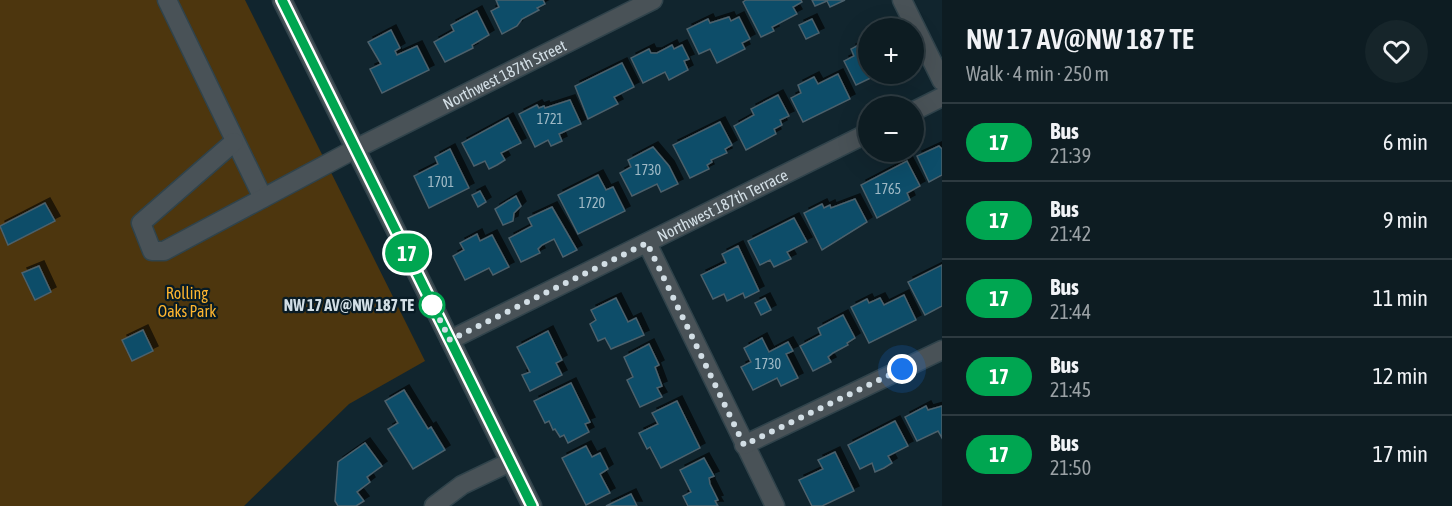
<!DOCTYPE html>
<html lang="en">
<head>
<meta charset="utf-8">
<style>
  :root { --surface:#0d1c22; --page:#16252a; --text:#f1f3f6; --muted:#9aa1a5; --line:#2d3a40 }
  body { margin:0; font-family:"Asap Condensed",sans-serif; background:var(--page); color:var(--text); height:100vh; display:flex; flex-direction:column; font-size:22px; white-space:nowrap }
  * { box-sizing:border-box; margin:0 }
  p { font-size:20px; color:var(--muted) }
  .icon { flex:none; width:33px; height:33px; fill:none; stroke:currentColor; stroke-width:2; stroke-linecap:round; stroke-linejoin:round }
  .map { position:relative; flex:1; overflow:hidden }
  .drawer { display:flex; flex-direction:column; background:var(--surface); width:510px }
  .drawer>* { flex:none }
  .badge { padding:0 12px; border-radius:20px; font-size:21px; line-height:39px }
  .tools { position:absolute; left:858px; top:18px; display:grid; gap:12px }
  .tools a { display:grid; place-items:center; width:66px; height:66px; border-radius:50%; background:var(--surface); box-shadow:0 6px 24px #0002,0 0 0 2px var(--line); font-size:30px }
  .you { position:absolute; width:30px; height:30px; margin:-15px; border:4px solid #fff; border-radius:50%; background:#1a73e8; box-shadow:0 0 0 9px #1a73e833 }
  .map>.badge { position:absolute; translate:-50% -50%; box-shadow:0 0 0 3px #fff }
  .round { display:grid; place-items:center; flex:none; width:63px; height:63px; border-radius:32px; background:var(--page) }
  .head { display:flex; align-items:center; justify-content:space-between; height:102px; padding:0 24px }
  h1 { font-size:28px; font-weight:600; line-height:45px }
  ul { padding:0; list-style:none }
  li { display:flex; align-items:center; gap:18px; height:78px; padding:0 24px; border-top:2px solid var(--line) }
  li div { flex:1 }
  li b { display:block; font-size:22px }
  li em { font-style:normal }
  li .badge { min-width:66px; font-weight:700; text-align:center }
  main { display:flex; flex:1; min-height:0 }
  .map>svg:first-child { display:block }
  .green { fill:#4d360e }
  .building { fill:#084d69; stroke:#4c616c; stroke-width:1.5; filter:url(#shadow) }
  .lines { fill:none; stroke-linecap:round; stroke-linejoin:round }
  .minor-casing { stroke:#30434b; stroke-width:21 }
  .minor { stroke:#495257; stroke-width:18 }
  .line-casing { stroke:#fff; stroke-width:14 }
  .line { stroke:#00a651; stroke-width:9 }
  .walk { stroke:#d2dee5; stroke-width:6; stroke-dasharray:0 10.8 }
  .stop-dot { fill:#fff; stroke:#00a651; stroke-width:3 }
  .labels { text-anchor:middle; stroke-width:4.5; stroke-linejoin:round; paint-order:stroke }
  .number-label { font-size:14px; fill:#a0bac6 }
  .street-label { font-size:16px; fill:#d2dee5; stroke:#081b25 }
  .park-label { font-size:16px; fill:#feb52f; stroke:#081b25 }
  .stop-label { font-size:16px; font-weight:bold; fill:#d2dee5; stroke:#081b25; text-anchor:end }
</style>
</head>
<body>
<main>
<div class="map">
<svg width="942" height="506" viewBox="0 0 942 506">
  <defs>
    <filter id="shadow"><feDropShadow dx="5" dy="-5" stdDeviation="0" flood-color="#0009"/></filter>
  </defs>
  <rect width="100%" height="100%" fill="#11252e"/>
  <path class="green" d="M0,0H245L425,361L349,404L244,506H0Z"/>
  <g class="building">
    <path d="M496,0H543L545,4L537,8L539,10L522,19L517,26L502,34L491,11L499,7Z"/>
    <path d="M746,0H801L802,2L793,7L797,14L772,27L774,31L761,37L743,2Z"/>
    <path d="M812,0H845L830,7L827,1L815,6Z"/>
    <path d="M477,11L489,35L472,45L473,48L445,62L434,42L454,31L451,25Z"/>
    <path d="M729,17L731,21L739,17L750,39L742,43L745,49L717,63L710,49L699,54L687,29L708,19L710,23Z"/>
    <path d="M812,19L819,33L806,39L799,25Z"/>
    <path d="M391,30L400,48L395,51L397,55L417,46L429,70L382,93L370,69L381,64L368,42Z"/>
    <path d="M868,40V74H879L856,85L844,61L854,56L851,49Z"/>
    <path d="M672,45L674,49L682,45L689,59L684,61L688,70L669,80L665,72L643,83L631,58L649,49L651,53H657Z"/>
    <path d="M622,63L634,87L614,97L618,104L588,119L575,86Z"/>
    <path d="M838,74L850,99L803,122L791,98L801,93L798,85L814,77L818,84Z"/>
    <path d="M778,95L789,116L780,120L782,125L774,129L776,134L746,150L734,126L754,115L751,109Z"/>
    <path d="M570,100L581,124L559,134L562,141L551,146L548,140L535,147L519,114L537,105L539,108L544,106L545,108Z"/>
    <path d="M508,118L521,143L501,153L505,160L497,165L489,169L485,161L474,166L462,143Z"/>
    <path d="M720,122L732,145L725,149L727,153L711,160L712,162L707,165L709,169L690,178L673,145Z"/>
    <path d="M939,146L942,149V175L929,182L917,156Z"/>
    <path d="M653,147L669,166L678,184L661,192L657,184L632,196L620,173L631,167L628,160Z"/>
    <path d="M450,149L469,188L429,208L414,176L438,164L435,157Z"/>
    <path d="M907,161L920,186L907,193L910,200L877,218L861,185Z"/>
    <path d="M598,175L606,190L613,187L625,211L578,234L558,195Z"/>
    <path d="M480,191L486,202L478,207L472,195Z"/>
    <path d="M516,196L521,206L514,213L513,221L503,225L495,209Z"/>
    <path d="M855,199L867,222L822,250L804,213L822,204L824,208L830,205L831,208Z"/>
    <path d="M45,203L55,221L8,245L0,226Z"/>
    <path d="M552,207L577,250L563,257L554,239L542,245L538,249L540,253L521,262L509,238L532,226L528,218Z"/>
    <path d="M794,218L807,242L787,252L791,259L774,267L770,260L760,265L748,241Z"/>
    <path d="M477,234L480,241L492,235L509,267L493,275L489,268L465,280L453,256L464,250L460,243Z"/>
    <path d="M738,246L759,291L745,298L743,293L727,301L724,294L713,299L701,275L726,263L722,254Z"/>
    <path d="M942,265V306L925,315L908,282Z"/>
    <path d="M39,266L51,292L35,300L22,273Z"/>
    <path d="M904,295L916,320L869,343L851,307L867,299L869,303L880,298L884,305Z"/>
    <path d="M616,298L628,322L636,318L644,335L611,349L605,338L598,341L590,324L596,320L591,310Z"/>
    <path d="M765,298L771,310L761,315L755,303Z"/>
    <path d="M843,315L855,338L847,343L848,345L833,353L828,357L831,362L813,371L800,346L821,335L818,328Z"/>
    <path d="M143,330L153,351L132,361L122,340Z"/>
    <path d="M548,331L562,360L556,363L562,375L530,391L522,375L530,372L517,347Z"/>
    <path d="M762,338L769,352L788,342L793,351L786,354L798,378L781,386L777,378L753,390L741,367L751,362L744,348Z"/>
    <path d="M649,344L659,365L655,367L662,386L657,388L662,397L640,407L627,380L633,377L624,357Z"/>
    <path d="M571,383L590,422L585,424L589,432L568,443L564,435L560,437L555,429L553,430L549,421L545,423L534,401Z"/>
    <path d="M404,390L428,429L431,427L445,450L413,469L388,429L398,423L385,401Z"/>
    <path d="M677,401L700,448L661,468L650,447L647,449L639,433L658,424L652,413Z"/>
    <path d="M926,406L928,410L942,406V438L938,431L917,441L905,417Z"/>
    <path d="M895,421L908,446L888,456L892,463L884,468L875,472L872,463L860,469L848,445Z"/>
    <path d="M365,443L382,466L367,477L370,482L357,492L364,501L356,506H338L335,501L338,462Z"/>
    <path d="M586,446L592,457L600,453L608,469L600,474L610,493L586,505L562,458Z"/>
    <path d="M835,452L854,491L822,506H812L799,480L823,469L818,460Z"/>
    <path d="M704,458L714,476L709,478L710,484L718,500L715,501L718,506H688L683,496L691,492L680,470Z"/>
    <path d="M631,494L637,506H606Z"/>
  </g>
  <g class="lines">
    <g class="minor-casing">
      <g id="minor">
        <path d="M167,0L263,198"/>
        <path d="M282,0L532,506"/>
        <path d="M902,0L942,81"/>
        <path d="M914,111L942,97"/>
        <path id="s1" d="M234,142L141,223L152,251H164L355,149L653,0"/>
        <path d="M647,243L775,506"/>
        <path id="s2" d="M450,340L868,133"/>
        <path d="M744,445L942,350"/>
        <path d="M434,506L462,485L510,462"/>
      </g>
    </g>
    <use href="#minor" class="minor"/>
  </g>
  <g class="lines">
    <g class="line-casing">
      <path id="line" d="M282,0L532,506"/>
    </g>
    <use href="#line" class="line"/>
    <path class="walk" d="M432,305L429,298L450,340L647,243L744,445L902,369"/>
  </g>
  <circle class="stop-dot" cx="432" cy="305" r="12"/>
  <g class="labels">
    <g class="number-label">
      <text x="550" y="124">1721</text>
      <text x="648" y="175">1730</text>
      <text x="441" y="187">1701</text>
      <text x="888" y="194">1765</text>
      <text x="592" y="208">1720</text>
      <text x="768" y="369">1730</text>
    </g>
    <g class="street-label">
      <text dy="6" stroke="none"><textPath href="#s1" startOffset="549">Northwest 187th Street</textPath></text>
      <text dy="6" stroke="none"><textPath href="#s2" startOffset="304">Northwest 187th Terrace</textPath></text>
    </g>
    <g class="park-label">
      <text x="187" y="299">Rolling<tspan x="187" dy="18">Oaks Park</tspan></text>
    </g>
    <g class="stop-label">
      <text x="414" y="311">NW 17 AV@NW 187 TE</text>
    </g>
  </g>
</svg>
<div class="tools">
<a>+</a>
<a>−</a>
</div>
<div class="you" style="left:902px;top:369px"></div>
<b class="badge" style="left:407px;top:253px;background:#00a651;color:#fff">17</b>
</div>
<section class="drawer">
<div class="head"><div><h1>NW 17 AV@NW 187 TE</h1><p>Walk · 4 min · 250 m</p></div><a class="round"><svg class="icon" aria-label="heart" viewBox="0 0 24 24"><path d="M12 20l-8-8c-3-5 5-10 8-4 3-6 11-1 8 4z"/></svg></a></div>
<ul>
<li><span class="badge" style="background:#00a651;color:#fff">17</span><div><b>Bus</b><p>21:39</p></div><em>6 min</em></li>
<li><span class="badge" style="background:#00a651;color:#fff">17</span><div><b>Bus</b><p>21:42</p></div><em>9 min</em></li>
<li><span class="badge" style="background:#00a651;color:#fff">17</span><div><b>Bus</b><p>21:44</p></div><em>11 min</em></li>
<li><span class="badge" style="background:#00a651;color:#fff">17</span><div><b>Bus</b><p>21:45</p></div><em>12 min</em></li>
<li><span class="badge" style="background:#00a651;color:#fff">17</span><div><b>Bus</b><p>21:50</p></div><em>17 min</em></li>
</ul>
</section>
</main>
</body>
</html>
